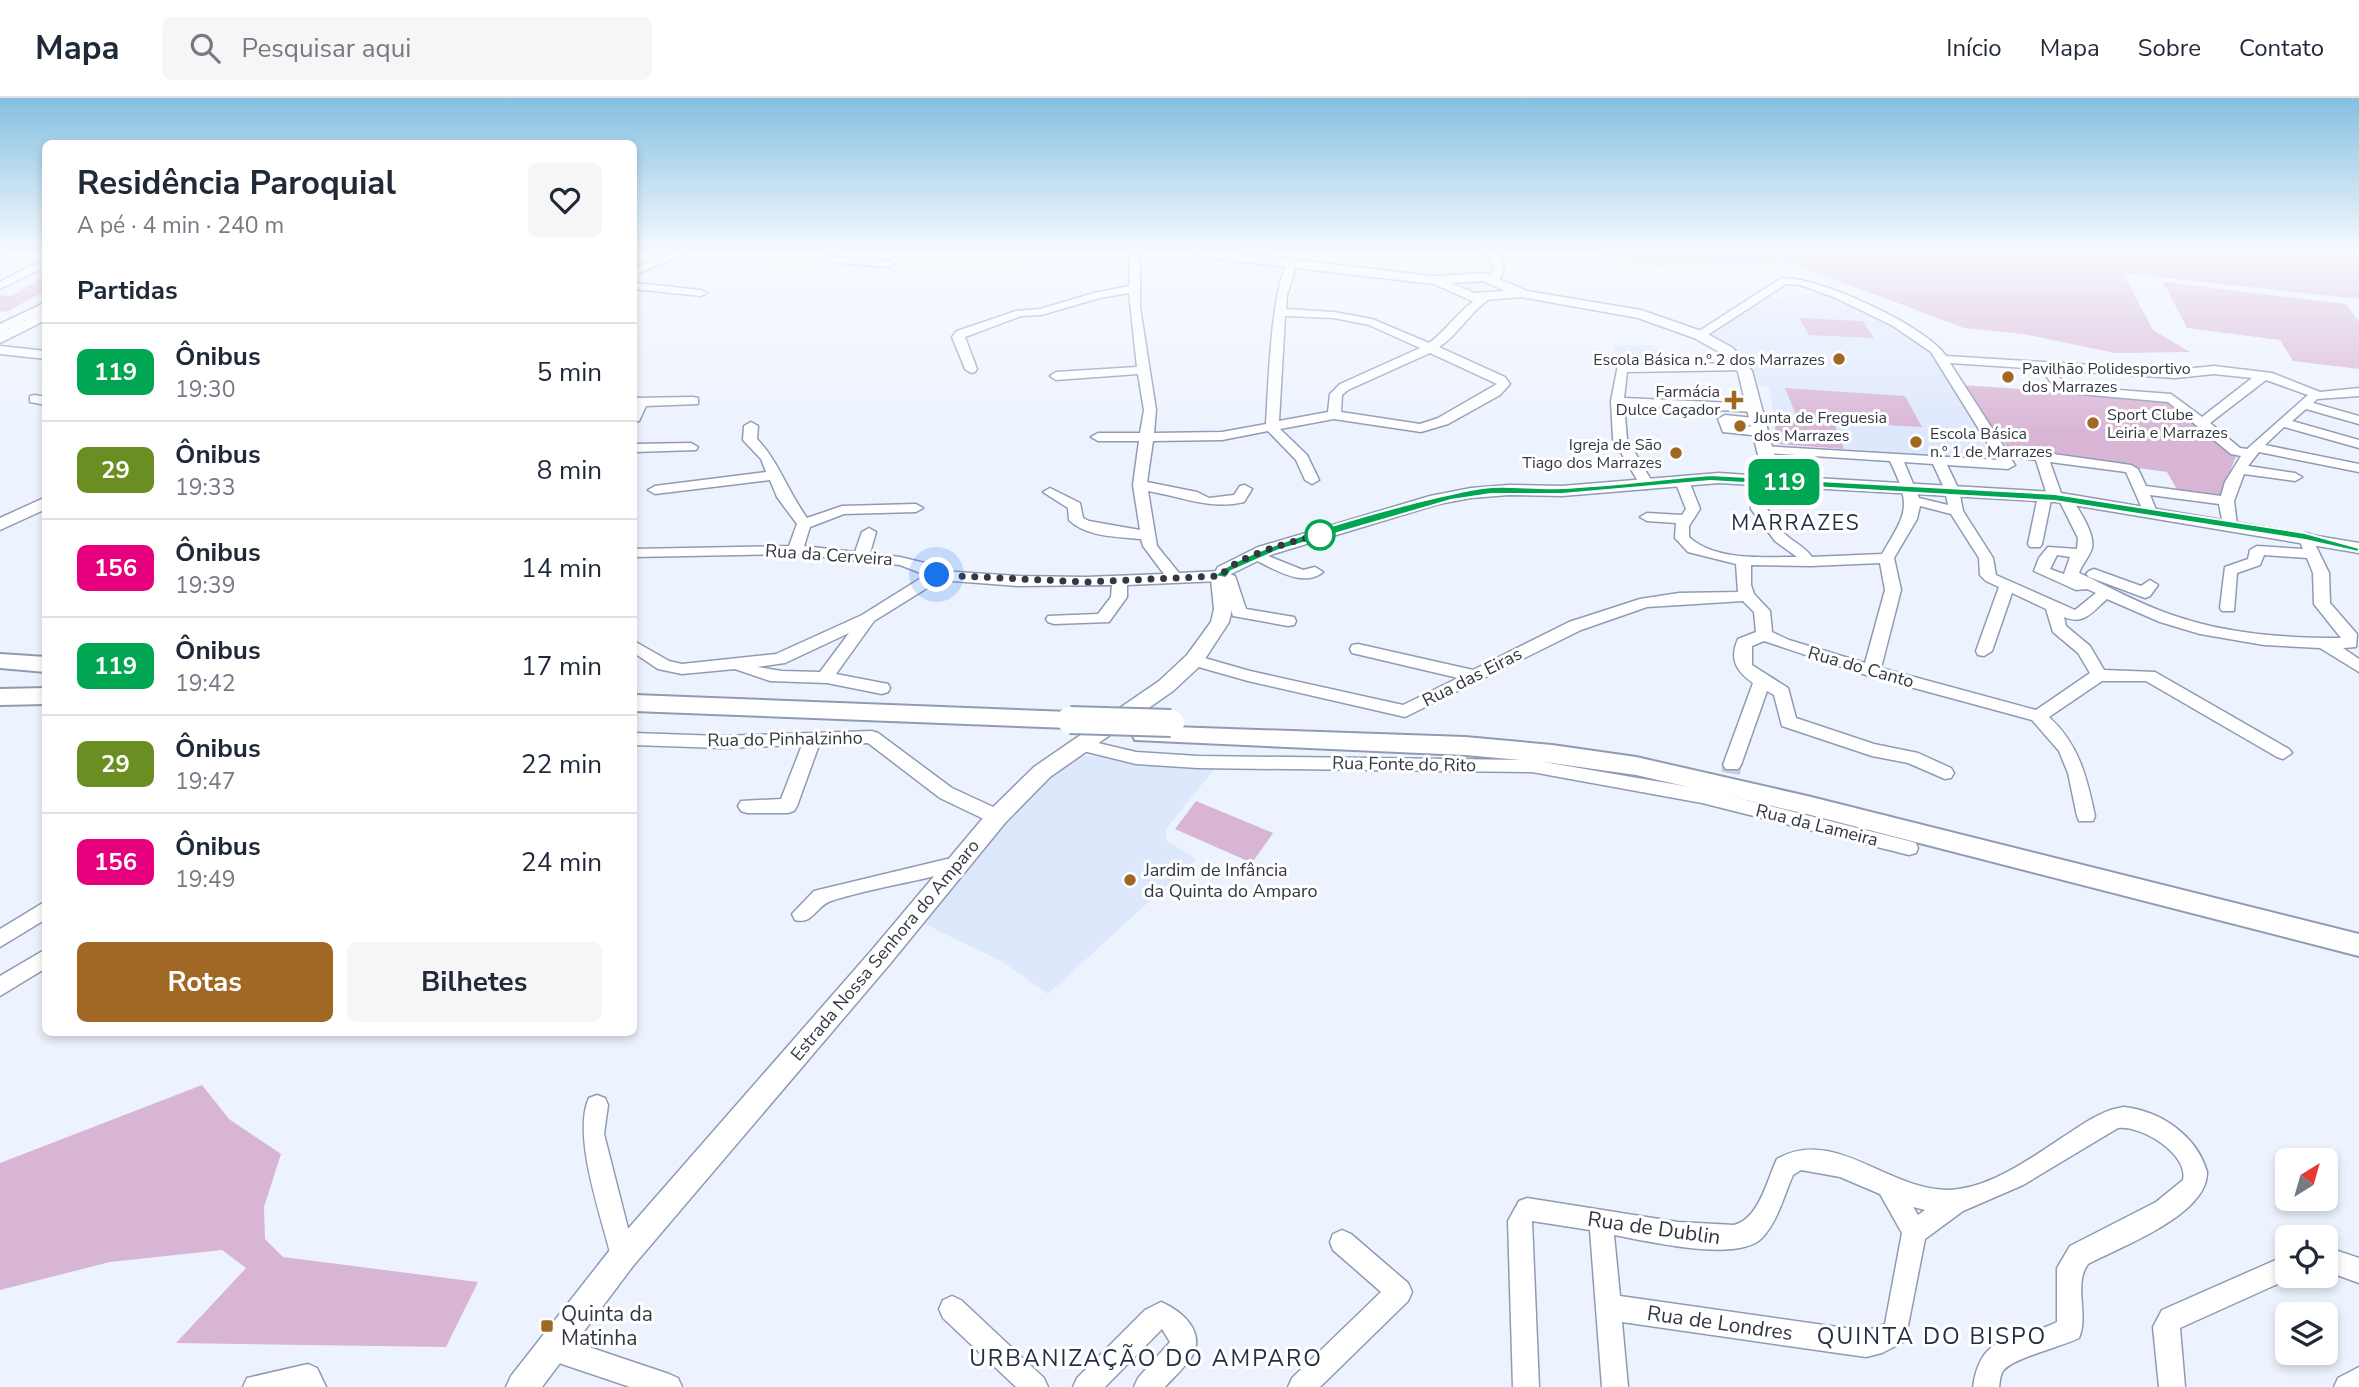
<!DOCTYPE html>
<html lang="pt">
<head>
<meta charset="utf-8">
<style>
  :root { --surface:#fff; --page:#f6f6f7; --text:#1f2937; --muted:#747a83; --line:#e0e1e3; --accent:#a06725 }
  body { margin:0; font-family:"Nunito Sans",sans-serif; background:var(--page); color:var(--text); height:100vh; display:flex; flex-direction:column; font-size:26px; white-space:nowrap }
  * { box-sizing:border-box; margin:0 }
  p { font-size:23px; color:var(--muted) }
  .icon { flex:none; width:38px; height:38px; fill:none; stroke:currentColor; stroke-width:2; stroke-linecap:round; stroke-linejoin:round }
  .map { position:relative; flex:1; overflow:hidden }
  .side { position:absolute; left:42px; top:42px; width:595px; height:896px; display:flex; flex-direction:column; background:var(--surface); border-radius:10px; box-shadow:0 4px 10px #0003 }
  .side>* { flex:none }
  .badge { padding:0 14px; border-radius:10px; font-size:24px; line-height:46px }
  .needle { width:46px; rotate:37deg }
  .buttons { position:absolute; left:2275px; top:1050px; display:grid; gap:14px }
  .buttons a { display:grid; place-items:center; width:63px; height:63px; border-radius:10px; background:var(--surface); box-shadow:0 4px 10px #0003; font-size:35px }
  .you { position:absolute; width:35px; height:35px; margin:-18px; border:5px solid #fff; border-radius:50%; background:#1a73e8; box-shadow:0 0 0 10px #1a73e833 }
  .map>.badge { position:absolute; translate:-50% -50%; box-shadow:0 0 0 4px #fff }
  h2 { padding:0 35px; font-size:26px; line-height:63px }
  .round { display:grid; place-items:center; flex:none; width:74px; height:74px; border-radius:10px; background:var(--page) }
  .headline { display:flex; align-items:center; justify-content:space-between; height:119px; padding:0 35px }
  h1 { font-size:33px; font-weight:700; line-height:52px }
  .button { display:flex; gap:14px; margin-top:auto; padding:14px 35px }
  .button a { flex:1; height:80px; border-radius:10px; background:var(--accent); color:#fff; font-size:28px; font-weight:700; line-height:80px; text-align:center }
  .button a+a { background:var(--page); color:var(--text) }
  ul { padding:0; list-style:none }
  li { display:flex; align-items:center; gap:21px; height:98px; padding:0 35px; border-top:2px solid var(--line) }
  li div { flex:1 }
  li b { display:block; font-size:26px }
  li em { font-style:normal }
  li .badge { min-width:77px; font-weight:700; text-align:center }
  header { display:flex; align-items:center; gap:42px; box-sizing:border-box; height:98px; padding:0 35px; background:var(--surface); border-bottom:2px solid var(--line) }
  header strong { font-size:33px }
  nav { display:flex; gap:38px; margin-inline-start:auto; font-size:24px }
  .search { width:490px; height:63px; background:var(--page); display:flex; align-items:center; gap:18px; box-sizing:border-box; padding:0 24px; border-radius:10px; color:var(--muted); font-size:26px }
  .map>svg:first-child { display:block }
  .built { fill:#dee8fd }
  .green { fill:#d9b5d5 }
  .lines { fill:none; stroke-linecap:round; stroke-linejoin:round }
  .minor-tunnel { stroke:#c8ced8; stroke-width:19; stroke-dasharray:19 10; stroke-linecap:butt }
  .minor-casing { stroke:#8f9bb5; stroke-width:3 }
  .major-casing { stroke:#8f9bb5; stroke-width:3 }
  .highway-casing { stroke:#8f9bb5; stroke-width:4 }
  .minor { fill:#fff; fill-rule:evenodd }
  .major { fill:#fff; fill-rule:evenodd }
  .highway { fill:#fff; fill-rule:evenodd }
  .highway-bridge-casing { stroke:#8f9bb5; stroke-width:30; stroke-linecap:butt }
  .highway-bridge { stroke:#fff; stroke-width:26 }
  .line { fill:#00a651; stroke:#fff; stroke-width:2 }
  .walk { stroke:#333842; stroke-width:7; stroke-dasharray:0 12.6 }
  .poi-dot { fill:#a06725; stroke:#fff; stroke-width:2.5 }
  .stop-dot { fill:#fff; stroke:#00a651; stroke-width:3.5 }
  .labels { text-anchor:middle; stroke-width:6; stroke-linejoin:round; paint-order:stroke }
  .far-poi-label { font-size:16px; fill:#333842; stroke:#fff; text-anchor:start }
  .street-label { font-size:18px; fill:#333842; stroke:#fff }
  .poi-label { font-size:18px; fill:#333842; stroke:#fff; text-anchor:start }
  .quarter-label { font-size:21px; letter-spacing:2px; fill:#252f44; stroke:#fff }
  .near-street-label { font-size:21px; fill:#333842; stroke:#fff }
  .near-poi-label { font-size:21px; fill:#333842; stroke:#fff; text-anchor:start }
  .near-neighbourhood-label { font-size:23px; letter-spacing:2px; fill:#252f44; stroke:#fff }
</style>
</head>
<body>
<header>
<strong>Mapa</strong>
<div class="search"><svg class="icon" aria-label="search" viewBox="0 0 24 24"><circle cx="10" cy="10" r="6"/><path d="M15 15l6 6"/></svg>Pesquisar aqui</div>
<nav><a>Início</a><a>Mapa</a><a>Sobre</a><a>Contato</a></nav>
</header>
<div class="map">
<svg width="2359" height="1289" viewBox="0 0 2359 1289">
  <rect width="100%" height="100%" fill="#edf3fe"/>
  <g class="built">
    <path d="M1825,194L1888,224L1926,248L1999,359L1992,361L1844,351L1835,327L1775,323L1769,289L1759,288L1739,255L1710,237L1767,198L1776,201Z"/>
    <path d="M1653,247L1665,267H1622L1612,248Z"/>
    <path d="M1077,657L1216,669L1166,731V742L1196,761L1048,896L1003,864L920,824L1032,691Z"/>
  </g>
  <g class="green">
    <path d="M1595,155H2359V201L2123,175L2153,232L2190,254L2115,255L2024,236L1964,230L1786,163L1654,168Z"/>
    <path d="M45,177V193L6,214L0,213V197L12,198Z"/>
    <path d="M2163,184L2346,206L2359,224V271L2293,263L2280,242L2187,230Z"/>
    <path d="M1799,220L1863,223L1874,240L1809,237Z"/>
    <path d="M1962,287L2168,301L2237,356L2219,400L2179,395L2167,374L2010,353Z"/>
    <path d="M1785,290L1905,298L1922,329L1798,322Z"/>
    <path d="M1775,323L1835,327L1844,351L1776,346Z"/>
    <path d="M1196,703L1273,735L1252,765L1175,731Z"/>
    <path d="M202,987L229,1021L281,1056L264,1109L265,1141L283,1159L478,1184L446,1249L176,1245L246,1170L222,1152L110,1164L0,1192V1065Z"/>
  </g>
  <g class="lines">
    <path class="minor-tunnel" d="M1726,704L1732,667"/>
    <g class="minor-casing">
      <g id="minor">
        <path d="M0,155L46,156V169L0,191V184L42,162L4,158Z"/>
        <path d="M674,155H688L634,177V170Z"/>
        <path d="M1130,155H1140V209L1156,312L1154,335L1222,334L1266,326C1268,299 1271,172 1292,162L1297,165L1287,197L1286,211L1334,214L1372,221L1429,245C1446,234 1471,196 1488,198V202C1469,215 1458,237 1439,249L1505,279L1510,286L1500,297L1448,326L1421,334L1334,321L1280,331L1307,357L1319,382L1312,386L1305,382L1296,362L1268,333L1222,342L1153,343L1147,384L1197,394L1209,400L1234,397L1240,388L1245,387L1252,391L1244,404C1209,412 1183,399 1148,393L1157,448L1179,475L1221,473L1235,478L1246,511L1294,519L1296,523L1294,527L1288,528L1233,518L1223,484L1220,483L1127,487V499L1109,524L1054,526L1048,524L1046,521L1048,518L1098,516L1111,499L1112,487L1018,488L940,482L874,523L836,576L888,586L890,590L888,594L882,596L827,585L770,583L735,571L682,576L658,571L634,555V543L669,563L682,566L776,556L862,517L926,477L900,467L795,456L634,459V451L789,448L797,426L777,399L770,382L655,396L648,392L655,388L766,374L761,361L743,342L744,328L751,324L758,328L757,341C779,364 788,394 807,420L842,408L916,406L923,410L916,414L844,416L810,429L804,448L855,454L862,434L869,430L876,434L870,455L900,459L929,466L941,473L1018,478L1086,479L1164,476L1143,448L1141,441C1119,439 1086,439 1069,422L1068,410L1043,394L1050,390L1080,405L1083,420L1089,423L1140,432L1133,387L1139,343H1098L1091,339L1098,335H1140L1144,312L1138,276L1056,282L1050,278L1056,274L1137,269L1129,195L1100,200L1041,217L1021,218L965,239L977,271L975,274L971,275L965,271L952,239L957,233L1016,213L1040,211L1094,195L1129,188ZM1285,218L1334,220L1369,227L1420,250L1340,286L1330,296L1328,314L1279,323ZM1430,255L1497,286L1438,320L1420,326L1341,314L1342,297L1348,292ZM849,535L820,574L782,573L757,569L785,565Z"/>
        <path d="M1488,155H1498L1504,169L1499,184L1489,182L1494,169Z"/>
        <path d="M831,159L890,163L895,166L890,169L827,164V160Z"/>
        <path d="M1780,181C1813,175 1928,229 1946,258L2175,272L2214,268L2272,275L2320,294L2359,290V298L2317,301L2313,305L2359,318V326L2306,311L2292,323L2359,342V350L2284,329L2265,347L2359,366V374L2259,354L2248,368L2295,375L2302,379L2295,383L2244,376L2234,403L2237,427L2230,431L2223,427L2219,406L2150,397L2157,414L2155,417H2145L2126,374L2050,364L2062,398H2070C2078,411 2095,434 2092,450C2090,458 2082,466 2079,475C2110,489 2139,506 2172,517C2226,536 2284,540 2341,540L2314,506L2313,475L2307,460L2264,457L2260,467L2237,475L2234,513H2222L2220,510L2225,469L2248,461L2250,452L2257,448L2303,451L2298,439L2305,435L2310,436L2329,475L2330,505L2357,536L2356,549L2343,550L2359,561V574L2320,550L2264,547L2200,536L2160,524L2107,501C2093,513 2084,528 2064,519L2066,528L2090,548L2104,572L2155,574L2289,651L2292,655L2283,661L2277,659L2146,583H2102L2049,619C2079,646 2087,680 2095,718L2093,723H2079L2077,718L2068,675L2059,653L2032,622L1866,577L1764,543L1752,548V567L1788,590L1796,620L1874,646L1918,655L1951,670L1954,675L1951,680L1945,681L1908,665L1872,658L1782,628L1774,597L1767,593L1741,667L1738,671H1726L1723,667L1753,585C1736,573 1729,561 1738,541L1756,534L1754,514L1743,503L1647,509L1581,532L1405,619L1248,583L1188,566L1186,562L1188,558L1194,557L1250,573L1403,607L1458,580L1352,555L1350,551L1352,547L1358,546L1473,572L1569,524L1640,501L1679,495L1738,494L1736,466L1688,454L1675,440L1676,425L1647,423L1640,419L1647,415L1682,417L1686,411L1675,383L1682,379L1689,383L1700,411L1689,428V439C1715,463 1763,459 1797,459L1775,443L1751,411V405L1756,404C1771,408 1775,427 1786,437C1795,445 1805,449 1812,459L1882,456C1907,414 1912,409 1890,363L1766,355L1761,354V348L1998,362L1931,254L1893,228L1836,200L1800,187L1786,186L1703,240L1693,237ZM1950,265L2041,271L2058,294L2168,304L2231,356L2241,358L2225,384L2221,398L2146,388L2138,371L2131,367L2004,349ZM2054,272L2175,280L2214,276L2252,280L2202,319L2171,296L2066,288ZM2266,282L2308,297L2247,351L2240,350L2210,325ZM2009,358L2036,362L2046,394L2038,398L2028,446L2030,449H2040L2042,446L2051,402H2059L2078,440L2077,451L2048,449L2039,460L2034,473L2076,492L2087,491L2096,495L2075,512L1996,477L1993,460L1963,413L1959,392L1947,367L2008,371L2015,367ZM1904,364L1933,366L1945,392L1948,407L1919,400ZM1920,408L1951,416L1979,460L1980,477L1986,483L1999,489L1976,553L1978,557L1984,558L1992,553L2012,495L2046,511L2053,534L2078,555L2090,575L2036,612L1881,570L1901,492L1894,460L1917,421ZM2057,457L2070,459L2064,476L2050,471ZM1880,465L1885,492L1865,565L1789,542L1772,534L1770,513L1754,496L1751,487V467L1811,468Z"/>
        <path d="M634,185L701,192L707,195L701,198L634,191Z"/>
        <path d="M46,204V212L0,235V226Z"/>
        <path d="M0,248L46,253V261L0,256Z"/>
        <path d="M1742,265L1748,269L1746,272L1627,274L1624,300L1755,306L1761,310L1755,314L1624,307L1627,341L1654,387L1647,391L1642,390L1613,341L1611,303L1618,267Z"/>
        <path d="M35,297L46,299V307L30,304V298Z"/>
        <path d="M693,299L698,300V306L646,308L639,323L634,324V300Z"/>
        <path d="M1725,317L1764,321L1766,324L1759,328L1733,326L1761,330L1768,334L1761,338L1723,334L1718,321Z"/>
        <path d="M691,345L698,349L696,352L634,354V346Z"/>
        <path d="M1256,453L1303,472L1315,469L1323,474C1303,491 1271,469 1251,460L1249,457L1251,454Z"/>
        <path d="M2094,471L2141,488L2150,482L2158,487L2150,498L2145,500L2089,479L2086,476L2089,473Z"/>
        <path d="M872,633L878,635L952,690L1004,714L1006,719L1004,724H990L940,700L868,645L819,647L797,708L794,713L788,715H747L741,713L738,708L741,703L781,701L802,647L721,650L634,647V635L721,638Z"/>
        <path d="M1081,641L1136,654L1198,658L1532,662L1702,691L1909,743L1916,745L1918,750L1916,755L1909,757L1702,705L1532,674L1198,670L1136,666L1075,651L1072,647Z"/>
        <path d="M947,761L962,764L965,769L962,774L947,775C909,785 868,791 831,803C816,808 813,827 795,822L792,816L814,793Z"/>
        <path d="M46,803V821L0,849V831Z"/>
        <path d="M46,851V870L0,898V878Z"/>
        <path d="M597,997L605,1000L608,1007L604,1036L635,1158L632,1167L623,1170L614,1167L611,1158C601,1117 572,1037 589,1000Z"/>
        <path d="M2124,1009C2161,1013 2197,1038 2207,1074C2208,1117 2120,1149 2088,1166C2073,1186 2089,1217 2079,1240C2061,1249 2012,1260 2003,1273C2000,1277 2000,1284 1999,1289H1973C1981,1232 2016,1244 2057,1224V1170L2070,1148L2156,1104L2183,1082C2189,1056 2141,1027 2118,1030L2023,1087L1963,1113L1925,1141L1905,1243L1882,1255L1866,1259L1622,1224L1628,1289H1602L1590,1132L1532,1123L1539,1289H1513L1508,1123L1519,1103L1527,1100L1678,1124L1734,1127C1759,1121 1767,1082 1777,1061C1838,1026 1895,1101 1959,1091C1995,1086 2033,1059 2063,1039C2082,1027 2101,1012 2124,1009ZM1801,1072L1840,1079L1880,1096L1902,1135L1885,1226L1866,1233L1620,1198L1614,1137C1647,1143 1738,1165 1762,1140C1778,1123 1784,1097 1793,1077ZM1913,1109L1925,1112L1918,1117Z"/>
        <path d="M1342,1132L1351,1136L1408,1185L1412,1194L1408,1203L1320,1289H1288L1292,1280L1381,1194L1333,1152L1330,1144L1333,1136Z"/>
        <path d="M2326,1149L2359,1160V1185L2326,1173Z"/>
        <path d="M2287,1157V1178H2295L2180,1230L2185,1289H2159L2153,1229L2162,1212Z"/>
        <path d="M952,1198L961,1202L1044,1280L1048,1289H1016L943,1220L939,1211L943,1202Z"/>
        <path d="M1161,1204C1182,1213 1207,1234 1191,1260C1184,1270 1173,1280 1165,1289H1134L1138,1280L1170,1244L1162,1231L1105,1289H1073L1077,1280L1145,1212Z"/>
        <path d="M550,1236L669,1276L678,1280L682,1289H630L550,1262L541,1258L537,1249L541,1240Z"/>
        <path d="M308,1266L317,1270L326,1289H243L247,1280Z"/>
        <path d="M2359,1269V1289H2334L2338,1280Z"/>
      </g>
    </g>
    <g class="major-casing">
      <g id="major">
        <path d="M643,155H659L634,167V159Z"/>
        <path d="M1196,155H1232L1433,178L1485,175L1527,193L1641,212L1704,234L1733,250L1752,273L1780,378L2055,394L2359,445V455L2055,404L1719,385L1562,398L1509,397L1471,400L1439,406L1270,457L1231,476L1229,481L1232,511L1229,524L1201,567L1173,593L1050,679L1005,725L889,867L633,1168L542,1289H506L511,1278L613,1148L871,853L989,713L1034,669L1159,583L1187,557L1211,524L1214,511L1211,481L1218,469L1258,449L1430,398L1471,390L1509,387L1562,388L1719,375L1763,378L1738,274L1723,256L1694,240L1638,220L1521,199L1472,203L1434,186L1202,159ZM1483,183L1505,193L1474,195L1452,185Z"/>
        <path d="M46,212V222L0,245V235Z"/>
        <path d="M46,399V411L0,432V420Z"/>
      </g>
    </g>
    <g class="highway-casing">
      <g id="highway">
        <path d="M0,556L46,559V574L0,570Z"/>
        <path d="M46,590V606L0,607V591Z"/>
        <path d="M634,597L1070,614L1079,616L1082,622L1079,628L1070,630L634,613Z"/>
        <path d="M1144,628L1465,639L1552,647L1636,659L1807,698L2359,836V858L1807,716L1636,677L1552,665L1465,657L1135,642L1132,636L1135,630Z"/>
      </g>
    </g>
    <use href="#minor" class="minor"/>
    <use href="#major" class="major"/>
    <use href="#highway" class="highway"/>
    <g class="highway-bridge-casing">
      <path id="highway-bridge" d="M1070,622L1171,625"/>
    </g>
    <use href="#highway-bridge" class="highway-bridge"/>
  </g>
  <linearGradient id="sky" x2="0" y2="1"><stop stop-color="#85c0e0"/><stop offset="0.46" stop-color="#f7faff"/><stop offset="1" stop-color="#f7faff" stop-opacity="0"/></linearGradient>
  <rect width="2359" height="335" fill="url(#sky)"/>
  <path class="line" d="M1710,377L2055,396L2305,435L2359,450V454L2305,442L2055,403L1710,383L1562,396H1491L1451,402L1279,452L1231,473L1226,480L1215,478C1237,449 1449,392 1492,389C1515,388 1538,391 1561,390C1611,388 1661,381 1710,377Z"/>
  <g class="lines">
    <path class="walk" d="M937,477L1086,484L1221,478C1234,458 1297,442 1320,437"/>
  </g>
  <g class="poi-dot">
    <circle cx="1839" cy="261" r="7"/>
    <circle cx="2008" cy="279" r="7"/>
    <path d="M1730.5 291.5h7v7h7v7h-7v7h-7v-7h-7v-7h7z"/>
    <circle cx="2093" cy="325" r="7"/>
    <circle cx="1740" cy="328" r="7"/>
    <circle cx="1916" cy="344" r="7"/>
    <circle cx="1676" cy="355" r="7"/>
    <circle cx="1130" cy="782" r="7"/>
    <rect x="540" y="1221" width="14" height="14" rx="3.5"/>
  </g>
  <circle class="stop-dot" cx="1320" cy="437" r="14"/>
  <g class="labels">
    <g class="far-poi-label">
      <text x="1825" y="267" text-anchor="end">Escola Básica n.º 2 dos Marrazes</text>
      <text x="2022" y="276">Pavilhão Polidesportivo<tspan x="2022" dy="18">dos Marrazes</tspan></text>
      <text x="1720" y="299" text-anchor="end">Farmácia<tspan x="1720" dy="18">Dulce Caçador</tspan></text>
      <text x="2107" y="322">Sport Clube<tspan x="2107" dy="18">Leiria e Marrazes</tspan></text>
      <text x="1754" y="325">Junta de Freguesia<tspan x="1754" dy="18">dos Marrazes</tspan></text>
      <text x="1930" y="341">Escola Básica<tspan x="1930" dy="18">n.º 1 de Marrazes</tspan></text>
      <text x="1662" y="352" text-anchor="end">Igreja de São<tspan x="1662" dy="18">Tiago dos Marrazes</tspan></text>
    </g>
    <g class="street-label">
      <text transform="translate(829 457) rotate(4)" y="6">Rua da Cerveira</text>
      <text transform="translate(1861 569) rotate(16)" y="6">Rua do Canto</text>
      <text transform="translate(1472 579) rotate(-27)" y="6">Rua das Eiras</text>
      <text transform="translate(785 641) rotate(-1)" y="6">Rua do Pinhalzinho</text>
      <text transform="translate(1404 666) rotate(1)" y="6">Rua Fonte do Rito</text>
      <text transform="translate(1817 727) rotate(14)" y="6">Rua da Lameira</text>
      <text transform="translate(885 852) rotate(-50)" y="6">Estrada Nossa Senhora do Amparo</text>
    </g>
    <g class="poi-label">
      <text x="1144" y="778">Jardim de Infância<tspan x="1144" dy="21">da Quinta do Amparo</tspan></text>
    </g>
    <g class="quarter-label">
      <text x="1796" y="432">MARRAZES</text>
    </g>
    <g class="near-street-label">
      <text transform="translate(1654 1130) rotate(8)" y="7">Rua de Dublin</text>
      <text transform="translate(1720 1225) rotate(8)" y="7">Rua de Londres</text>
    </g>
    <g class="near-poi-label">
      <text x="561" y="1223">Quinta da<tspan x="561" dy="24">Matinha</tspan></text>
    </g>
    <g class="near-neighbourhood-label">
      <text x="1932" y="1246">QUINTA DO BISPO</text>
      <text x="1146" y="1268">URBANIZAÇÃO DO AMPARO</text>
    </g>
  </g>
</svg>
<div class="buttons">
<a><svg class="needle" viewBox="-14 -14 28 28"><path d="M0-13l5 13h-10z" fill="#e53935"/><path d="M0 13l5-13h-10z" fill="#747a83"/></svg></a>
<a><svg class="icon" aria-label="locate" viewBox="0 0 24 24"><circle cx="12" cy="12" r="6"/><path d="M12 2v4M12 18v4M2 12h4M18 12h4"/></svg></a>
<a><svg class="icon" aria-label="layers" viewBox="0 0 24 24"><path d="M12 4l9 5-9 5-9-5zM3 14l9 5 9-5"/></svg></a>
</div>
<div class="you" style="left:937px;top:477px"></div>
<b class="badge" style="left:1784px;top:384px;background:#00a651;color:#fff">119</b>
<section class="side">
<div class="headline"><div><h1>Residência Paroquial</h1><p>A pé · 4 min · 240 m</p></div><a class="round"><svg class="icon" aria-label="heart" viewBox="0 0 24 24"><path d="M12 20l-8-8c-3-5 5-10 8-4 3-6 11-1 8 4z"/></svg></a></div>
<h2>Partidas</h2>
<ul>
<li><span class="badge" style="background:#00a651;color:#fff">119</span><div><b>Ônibus</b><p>19:30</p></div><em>5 min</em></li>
<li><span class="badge" style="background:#6b8e23;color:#fff">29</span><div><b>Ônibus</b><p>19:33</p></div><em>8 min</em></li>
<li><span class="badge" style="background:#e6007e;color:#fff">156</span><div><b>Ônibus</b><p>19:39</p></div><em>14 min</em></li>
<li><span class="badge" style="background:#00a651;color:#fff">119</span><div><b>Ônibus</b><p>19:42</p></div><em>17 min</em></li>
<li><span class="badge" style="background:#6b8e23;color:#fff">29</span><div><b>Ônibus</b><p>19:47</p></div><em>22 min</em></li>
<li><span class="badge" style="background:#e6007e;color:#fff">156</span><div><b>Ônibus</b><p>19:49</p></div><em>24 min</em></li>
</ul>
<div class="button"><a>Rotas</a><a>Bilhetes</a></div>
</section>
</div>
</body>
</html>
